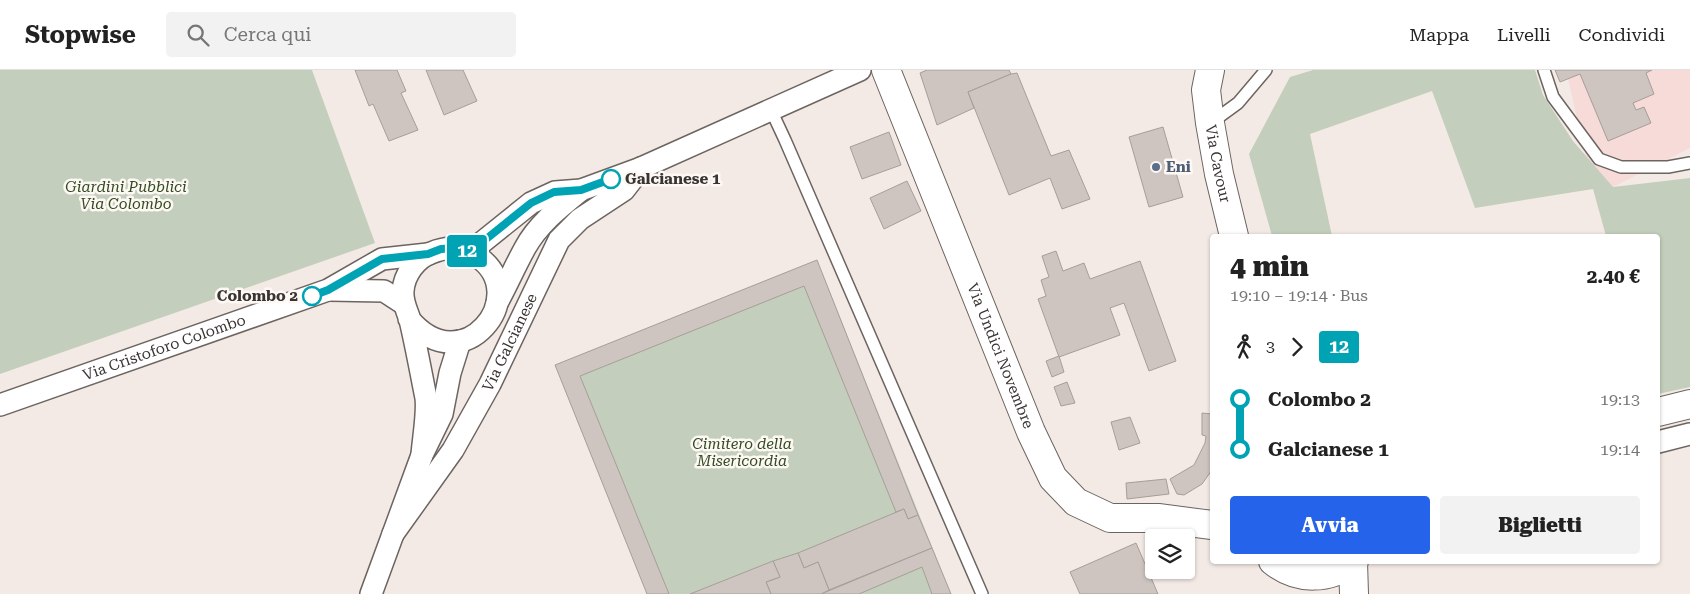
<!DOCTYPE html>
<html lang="it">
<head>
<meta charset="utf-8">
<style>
  :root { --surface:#fff; --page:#f2f2f2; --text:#222; --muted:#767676; --line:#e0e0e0; --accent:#2563eb }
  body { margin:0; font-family:"Roboto Serif",serif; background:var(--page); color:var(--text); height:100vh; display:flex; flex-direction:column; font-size:19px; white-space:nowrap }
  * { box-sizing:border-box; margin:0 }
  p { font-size:16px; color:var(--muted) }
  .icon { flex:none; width:28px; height:28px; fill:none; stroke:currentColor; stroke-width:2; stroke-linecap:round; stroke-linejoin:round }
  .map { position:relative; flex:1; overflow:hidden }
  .panel { position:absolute; left:1210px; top:164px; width:450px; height:330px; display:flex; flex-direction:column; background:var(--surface); border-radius:5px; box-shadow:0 1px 4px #0004 }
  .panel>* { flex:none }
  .badge { padding:0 10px; border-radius:4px; font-size:18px; line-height:32px }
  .fabs { position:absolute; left:1145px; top:459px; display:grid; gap:10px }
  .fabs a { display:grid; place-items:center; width:50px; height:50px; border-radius:5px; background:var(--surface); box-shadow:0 1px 4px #0004; font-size:25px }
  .map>.badge { position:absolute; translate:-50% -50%; box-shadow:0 0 0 2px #fff }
  .legs { display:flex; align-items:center; gap:8px; height:55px; padding:0 20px; font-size:16px }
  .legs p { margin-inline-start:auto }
  .head { display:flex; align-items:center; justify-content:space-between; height:85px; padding:0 20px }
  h1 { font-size:28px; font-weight:800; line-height:38px }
  .cta { display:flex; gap:10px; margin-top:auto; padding:10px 20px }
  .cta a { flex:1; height:58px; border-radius:5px; background:var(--accent); color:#fff; font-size:20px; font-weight:800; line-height:58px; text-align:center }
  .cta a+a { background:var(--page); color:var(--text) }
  ul { padding:0 20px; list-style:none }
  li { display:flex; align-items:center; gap:18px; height:50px; font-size:19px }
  li i { display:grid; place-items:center; width:8px; height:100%; margin:0 6px; background:currentColor }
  li i::after { content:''; width:12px; height:12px; margin:-6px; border:4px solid; border-radius:50%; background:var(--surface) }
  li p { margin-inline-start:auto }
  li:first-child i { background:linear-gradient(#0000 50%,currentColor 0) }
  li:last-child i { background:linear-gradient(currentColor 50%,#0000 0) }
  header { display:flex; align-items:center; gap:30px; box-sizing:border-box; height:70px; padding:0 25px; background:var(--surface); border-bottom:1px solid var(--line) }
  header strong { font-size:24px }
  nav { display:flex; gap:28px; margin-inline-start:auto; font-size:18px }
  .search { width:350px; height:45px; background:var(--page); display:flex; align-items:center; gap:12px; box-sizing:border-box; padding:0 18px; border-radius:5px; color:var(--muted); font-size:19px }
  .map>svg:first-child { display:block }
  .medical { fill:#f6dbd9 }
  .green { fill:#c3cfbc }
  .building { fill:#cec5c0; stroke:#a69e99 }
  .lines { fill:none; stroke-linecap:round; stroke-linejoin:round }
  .lane-casing { stroke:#6c6460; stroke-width:14 }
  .street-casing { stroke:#6c6460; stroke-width:24 }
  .secondary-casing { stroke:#6c6460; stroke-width:30 }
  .lane { stroke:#fff; stroke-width:11 }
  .street { stroke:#fff; stroke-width:21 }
  .secondary { stroke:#fff; stroke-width:28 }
  .line-1-casing { stroke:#fff; stroke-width:11 }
  .line-1 { stroke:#00a3b4; stroke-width:8 }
  .service-dot { fill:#5c6f8a; stroke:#fef8f5; stroke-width:2 }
  .stop-1-dot { fill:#fff; stroke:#00a3b4; stroke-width:2.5 }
  .labels { text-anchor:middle; stroke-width:5; stroke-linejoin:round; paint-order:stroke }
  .street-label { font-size:15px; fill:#383432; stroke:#fef8f5 }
  .service-label { font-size:15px; font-weight:bold; fill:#4e5e75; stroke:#fef8f5; text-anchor:start }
  .stop-label { font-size:15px; font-weight:bold; fill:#383432; stroke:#fef8f5; text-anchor:start }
  .park-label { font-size:15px; font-style:italic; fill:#324c20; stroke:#fef8f5 }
</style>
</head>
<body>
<header>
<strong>Stopwise</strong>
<div class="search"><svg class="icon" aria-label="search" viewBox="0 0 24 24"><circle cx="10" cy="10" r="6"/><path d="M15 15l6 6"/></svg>Cerca qui</div>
<nav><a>Mappa</a><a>Livelli</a><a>Condividi</a></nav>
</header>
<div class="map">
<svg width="1690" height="524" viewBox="0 0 1690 524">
  <rect width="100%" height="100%" fill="#f4eae5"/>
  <path class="medical" d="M1566,0H1690V78L1613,117L1593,119Z"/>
  <g class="green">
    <path d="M0,0H312L375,173L0,304Z"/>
    <path d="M1313,0H1535L1543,25L1573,71L1613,117L1690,108V317L1658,324V166H1606L1593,119L1475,138L1432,21L1310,64L1332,166H1272L1249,84L1290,7Z"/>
    <path d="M817,190L951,524H647L555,295Z"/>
  </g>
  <g class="building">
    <path d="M355,0H397L406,21L401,23L418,60L389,71L373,34L369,36Z"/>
    <path d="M426,0H463L477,31L444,45Z"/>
    <path d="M927,0H1009L1011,4L968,22L974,38L937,55L920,3Z"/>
    <path d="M1555,0H1652L1646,3L1654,24L1633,33L1636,40L1644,37L1651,53L1608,71L1580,4L1560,12Z"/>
    <path d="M1017,3L1051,86L1069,80L1090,129L1062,139L1050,108L1009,125L968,22L1011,4Z"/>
    <path d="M1163,57L1183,127L1149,137L1129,67Z"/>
    <path d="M889,62L901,95L862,109L850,77Z"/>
    <path d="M907,111L921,141L884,159L870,128Z"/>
    <path d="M1056,181L1063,201L1084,193L1090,209L1140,191L1176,291L1149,301L1124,233L1110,238L1120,265L1059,287L1038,229L1046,226L1041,210L1049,207L1042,186Z"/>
    <path d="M817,190L918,445L908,449L904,439L896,442L804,216L580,306L669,524H647L555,295Z"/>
    <path d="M1059,286L1064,302L1052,307L1046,291Z"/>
    <path d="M1067,312L1075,333L1061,336L1054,317Z"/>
    <path d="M1202,343L1212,344V400L1202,414L1184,425L1177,424L1170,409L1194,395L1205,373L1206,366L1202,365Z"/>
    <path d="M1130,347L1140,373L1119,380L1111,352Z"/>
    <path d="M1166,409L1169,424L1127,429L1126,413Z"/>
    <path d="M904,439L908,449L918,445L932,478L829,520L818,492L804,498L798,483Z"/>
    <path d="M1136,473L1158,524H1080L1070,502Z"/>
    <path d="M932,478L951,524H932L922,497L859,524H821Z"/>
    <path d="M798,483L804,498L818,492L829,520L821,524H771L766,512L780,507L773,491Z"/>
    <path d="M773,491L780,507L766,512L771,524H690Z"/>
  </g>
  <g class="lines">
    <g class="lane-casing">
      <g id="lane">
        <path d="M1544,0L1553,27L1599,89L1621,97H1668L1690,93"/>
        <path d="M771,40L785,70L982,524"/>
        <path d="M1212,52L1238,33L1266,0"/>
      </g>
    </g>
    <g class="street-casing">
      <g id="street">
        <path d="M470,182L531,133L555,122L581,120L641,98L860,0"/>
        <path d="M329,220L384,221L404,234"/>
        <path d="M497,233C507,215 515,196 525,178C538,154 560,137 581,120"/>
        <path d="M409,249C463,314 533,225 478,187C463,177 447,176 431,183C416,188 404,205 403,221C402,232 407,240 410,250C416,275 421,303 426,328C428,343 423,370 422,385"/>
        <path id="s1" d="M0,335L328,220L382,189L428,184"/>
        <path d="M1658,372L1690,364"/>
        <path id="s2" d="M393,464L453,380L490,314L559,170L580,149L624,120L641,98"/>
        <path d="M371,524L422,385L442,344L450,303L460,271"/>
      </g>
    </g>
    <g class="secondary-casing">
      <g id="secondary">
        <path id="s3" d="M886,0L1031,362L1053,408L1076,432L1110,448H1158L1212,455"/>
        <path id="s4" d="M1210,0L1206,20L1210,53L1219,104L1234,166"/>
        <path d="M1658,342L1690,334"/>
        <path d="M1273,491C1298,511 1329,510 1354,491"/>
        <path d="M1353,492L1354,524"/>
      </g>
    </g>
    <use href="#lane" class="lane"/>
    <use href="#street" class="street"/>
    <use href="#secondary" class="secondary"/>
  </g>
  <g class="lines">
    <g class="line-1-casing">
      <path id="line-1" d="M312,226L328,220L382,189L428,184L441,179L456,178L470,182L531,133L554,122L581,120L611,109"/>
    </g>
    <use href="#line-1" class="line-1"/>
  </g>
  <circle class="service-dot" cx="1156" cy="97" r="5"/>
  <g class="stop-1-dot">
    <circle cx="611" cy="109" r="9"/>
    <circle cx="312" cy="226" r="9"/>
  </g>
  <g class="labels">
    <g class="street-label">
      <text dy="5" stroke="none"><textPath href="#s4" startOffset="95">Via Cavour</textPath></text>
      <text dy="5" stroke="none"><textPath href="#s2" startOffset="225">Via Galcianese</textPath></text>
      <text dy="5" stroke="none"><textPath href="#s1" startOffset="174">Via Cristoforo Colombo</textPath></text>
      <text dy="5" stroke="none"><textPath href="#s3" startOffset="308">Via Undici Novembre</textPath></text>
    </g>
    <g class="service-label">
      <text x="1166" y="102">Eni</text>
    </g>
    <g class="stop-label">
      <text x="625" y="114">Galcianese 1</text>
      <text x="298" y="231" text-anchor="end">Colombo 2</text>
    </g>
    <g class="park-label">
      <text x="126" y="122">Giardini Pubblici<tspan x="126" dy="17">Via Colombo</tspan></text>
      <text x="742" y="379">Cimitero della<tspan x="742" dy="17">Misericordia</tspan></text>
    </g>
  </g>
</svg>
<div class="fabs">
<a><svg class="icon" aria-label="layers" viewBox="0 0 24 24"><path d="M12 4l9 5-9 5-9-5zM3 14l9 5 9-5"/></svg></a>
</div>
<b class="badge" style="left:467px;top:181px;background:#00a3b4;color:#fff">12</b>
<section class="panel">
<div class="head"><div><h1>4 min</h1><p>19:10 – 19:14 · Bus</p></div><b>2.40 €</b></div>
<div class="legs"><svg class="icon" aria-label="walk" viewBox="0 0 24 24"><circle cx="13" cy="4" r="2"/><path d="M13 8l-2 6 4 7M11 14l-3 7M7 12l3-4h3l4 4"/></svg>3<svg class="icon" aria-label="forward" viewBox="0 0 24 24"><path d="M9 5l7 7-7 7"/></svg><b class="badge" style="background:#00a3b4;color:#fff">12</b></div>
<ul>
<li><i style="color:#00a3b4"></i><b>Colombo 2</b><p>19:13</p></li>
<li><i style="color:#00a3b4"></i><b>Galcianese 1</b><p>19:14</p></li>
</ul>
<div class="cta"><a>Avvia</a><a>Biglietti</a></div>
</section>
</div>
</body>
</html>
